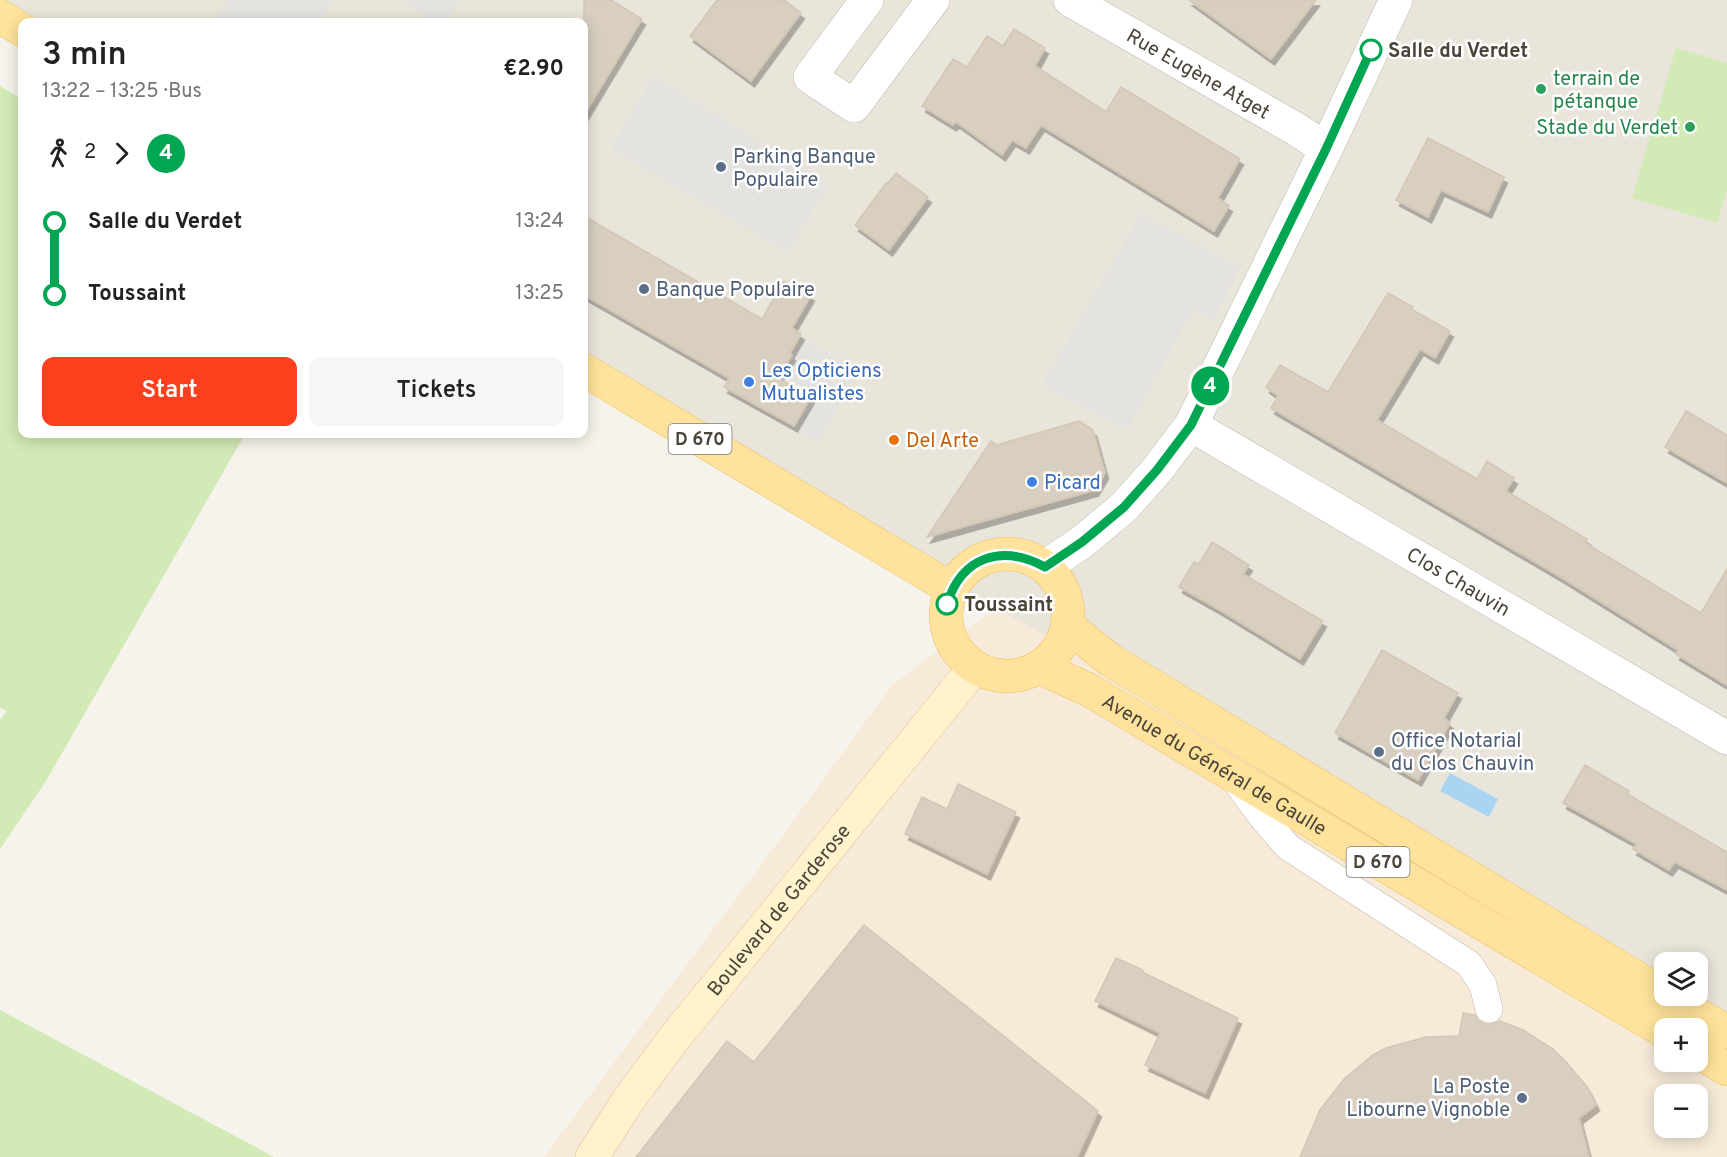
<!DOCTYPE html>
<html lang="en">
<head>
<meta charset="utf-8">
<style>
  :root { --surface:#fff; --page:#f6f6f6; --text:#222; --muted:#767676; --accent:#fc3f1d }
  body { margin:0; font-family:Overpass,sans-serif; background:var(--page); color:var(--text); height:100vh; display:flex; flex-direction:column; font-size:22px; white-space:nowrap }
  * { box-sizing:border-box; margin:0 }
  p { font-size:20px; color:var(--muted) }
  .icon { flex:none; width:33px; height:33px; fill:none; stroke:currentColor; stroke-width:2; stroke-linecap:round; stroke-linejoin:round }
  .map { position:relative; flex:1; overflow:hidden }
  .side { position:absolute; left:18px; top:18px; width:570px; height:420px; display:flex; flex-direction:column; background:var(--surface); border-radius:12px; box-shadow:0 3px 15px #0003 }
  .side>* { flex:none }
  .badge { padding:0 12px; border-radius:20px; font-size:21px; line-height:39px }
  .tools { position:absolute; left:1654px; top:952px; display:grid; gap:12px }
  .tools a { display:grid; place-items:center; width:54px; height:54px; border-radius:12px; background:var(--surface); box-shadow:0 3px 15px #0003; font-size:30px }
  .map>.badge { position:absolute; translate:-50% -50%; box-shadow:0 0 0 3px #fff }
  .legs { display:flex; align-items:center; gap:9px; height:66px; padding:0 24px; font-size:20px }
  .legs p { margin-inline-start:auto }
  .head { display:flex; align-items:center; justify-content:space-between; height:102px; padding:0 24px }
  h1 { font-size:33px; font-weight:600; line-height:45px }
  .cta { display:flex; gap:12px; margin-top:auto; padding:12px 24px }
  .cta a { flex:1; height:69px; border-radius:12px; background:var(--accent); color:#fff; font-size:24px; font-weight:600; line-height:69px; text-align:center }
  .cta a+a { background:var(--page); color:var(--text) }
  ul { padding:0 24px; list-style:none }
  li { display:flex; align-items:center; gap:21px; height:72px; font-size:22px }
  li i { display:grid; place-items:center; width:9px; height:100%; margin:0 8px; background:currentColor }
  li i::after { content:''; width:15px; height:15px; margin:-8px; border:4px solid; border-radius:50%; background:var(--surface) }
  li p { margin-inline-start:auto }
  li:first-child i { background:linear-gradient(#0000 50%,currentColor 0) }
  li:last-child i { background:linear-gradient(currentColor 50%,#0000 0) }
  .map>svg:first-child { display:block }
  .residential { fill:#eae5da }
  .commercial { fill:#f7ead8; fill-rule:evenodd }
  .green { fill:#d2eab5 }
  .parking { fill:#e5e3e0 }
  .water { fill:#a9d4f2 }
  .building { fill:#d8cfc1; stroke:#d3c7b4; stroke-width:1.5; filter:url(#shadow) }
  .lines { fill:none; stroke-linecap:round; stroke-linejoin:round }
  .pedestrian-casing { stroke:#c2bbae; stroke-width:28 }
  .minor-casing { stroke:#c2bbae; stroke-width:34 }
  .tertiary-casing { stroke:#c2bbae; stroke-width:34 }
  .secondary-casing { stroke:#d6c79b; stroke-width:34 }
  .primary-casing { stroke:#e6c16a; stroke-width:34 }
  .pedestrian { stroke:#fff; stroke-width:27 }
  .minor { stroke:#fff; stroke-width:33 }
  .tertiary { stroke:#fff; stroke-width:33 }
  .secondary { stroke:#fff3cd; stroke-width:33 }
  .primary { stroke:#ffe39c; stroke-width:33 }
  .line-1-casing { stroke:#fff; stroke-width:14 }
  .line-1 { stroke:#00a651; stroke-width:9 }
  .stop-1-dot { fill:#fff; stroke:#00a651; stroke-width:3 }
  .leisure-dot { fill:#2e9e5b; stroke:#fff; stroke-width:2 }
  .service-dot { fill:#5c6f8a; stroke:#fff; stroke-width:2 }
  .shop-dot { fill:#3f7fe0; stroke:#fff; stroke-width:2 }
  .food-dot { fill:#e8710a; stroke:#fff; stroke-width:2 }
  .labels { text-anchor:middle; stroke-width:5; stroke-linejoin:round; paint-order:stroke }
  .shield { fill:#fff; stroke:#817c74; stroke-width:1.5 }
  .shield-label { font-size:18px; font-weight:bold; fill:#4b4439 }
  .stop-label { font-size:20px; font-weight:bold; fill:#4b4439; stroke:#fff; text-anchor:start }
  .street-label { font-size:20px; fill:#4b4439; stroke:#fff }
  .leisure-label { font-size:20px; fill:#27864d; stroke:#fff; text-anchor:start }
  .service-label { font-size:20px; fill:#4e5e75; stroke:#fff; text-anchor:start }
  .shop-label { font-size:20px; fill:#366cbe; stroke:#fff; text-anchor:start }
  .food-label { font-size:20px; fill:#c56008; stroke:#fff; text-anchor:start }
</style>
</head>
<body>
<div class="map">
<svg width="1727" height="1157" viewBox="0 0 1727 1157">
  <defs>
    <filter id="shadow"><feDropShadow dx="3.5" dy="6" stdDeviation="0" flood-color="#0004"/></filter>
  </defs>
  <rect width="100%" height="100%" fill="#f6f3ec"/>
  <path class="residential" d="M0,0H1727V1021L1698,996V963H1665V986L996,608L909,564L584,369V22H22Z"/>
  <path class="commercial" d="M996,608L1727,1021V1157H544L767,857L893,684ZM1665,1029H1698V1062H1665ZM1665,1095H1698V1128H1665Z"/>
  <g class="green">
    <path d="M1676,48L1727,63V190L1717,223L1632,198Z"/>
    <path d="M0,86L22,99V434H245L46,781L0,849V720L7,711L0,708Z"/>
    <path d="M0,1010L274,1157H0Z"/>
  </g>
  <g class="parking">
    <path d="M230,0H334L318,22H213Z"/>
    <path d="M403,0H461L446,22H435Z"/>
    <path d="M653,76L829,184L788,252L611,149Z"/>
    <path d="M1141,214L1240,267L1214,320L1193,309L1127,430L1042,385Z"/>
    <path d="M803,340L859,371L818,441L798,428L818,395L784,376Z"/>
  </g>
  <path class="water" d="M1450,773L1498,799L1489,817L1440,791Z"/>
  <g class="building">
    <path d="M584,0H611L642,19L584,115Z"/>
    <path d="M717,0H784L801,13L751,81L690,36Z"/>
    <path d="M1189,0H1316L1271,59Z"/>
    <path d="M1014,29L1045,48L1035,66L1106,112L1121,87L1240,159L1218,198L1229,206L1214,231L1041,125L1026,148L1012,140L1002,155L956,122L953,125L922,106L953,59L967,67L987,36L1003,46Z"/>
    <path d="M1428,138L1504,177L1488,212L1441,190L1428,217L1396,200Z"/>
    <path d="M896,173L928,197L889,250L855,225L886,183L887,184Z"/>
    <path d="M584,216L762,319L784,281L811,295L792,328L801,334L790,353L792,355L778,378L811,397L794,426L724,387L729,378L584,295Z"/>
    <path d="M1388,293L1413,307L1411,309L1450,331L1435,358L1420,349L1377,420L1477,479L1487,461L1514,478L1506,491L1587,539L1585,543L1701,613L1727,569V685L1676,654L1678,650L1564,579L1271,408L1278,396L1266,387L1280,365L1328,392Z"/>
    <path d="M1686,411L1727,435V483L1665,447Z"/>
    <path d="M1079,421L1093,430L1105,473L1095,490L927,537L991,441L997,445Z"/>
    <path d="M1212,542L1249,565L1243,574L1323,621L1300,659L1220,610L1179,587L1194,562L1199,564Z"/>
    <path d="M1382,650L1458,693L1444,718L1450,723L1418,780L1335,733Z"/>
    <path d="M1585,765L1629,791L1627,794L1727,852V890L1675,862L1669,870L1633,849L1637,844L1563,803Z"/>
    <path d="M958,784L1016,812L987,874L905,834L922,797L947,809Z"/>
    <path d="M864,925L1098,1111L1077,1157H636L727,1041L754,1062Z"/>
    <path d="M1116,958L1143,970L1142,972L1238,1018L1205,1093L1145,1065L1160,1033L1095,1001Z"/>
    <path d="M1463,1013L1475,1015L1478,1020L1484,1024H1492L1500,1021L1523,1030L1553,1049L1567,1063L1588,1088L1596,1105L1579,1118L1589,1157H1300L1320,1110L1344,1079L1373,1055L1386,1048L1426,1037L1459,1036Z"/>
  </g>
  <g class="lines">
    <g class="pedestrian-casing">
      <path id="pedestrian" d="M1235,780L1262,817L1288,847L1469,964L1483,985L1489,1009"/>
    </g>
    <g class="minor-casing">
      <g id="minor">
        <path d="M867,0L810,77L854,106L933,0"/>
        <path id="s1" d="M1070,0L1296,129L1326,149"/>
        <path id="s2" d="M1191,425L1727,738"/>
      </g>
    </g>
    <g class="tertiary-casing">
      <path id="tertiary" d="M1045,567L1082,542L1124,507L1157,470L1191,425L1326,149L1396,0"/>
    </g>
    <g class="secondary-casing">
      <g id="secondary">
        <path id="s3" d="M592,1157L627,1102L672,1041L975,667"/>
      </g>
    </g>
    <g class="primary-casing">
      <g id="primary">
        <path d="M0,16L22,30"/>
        <path d="M584,370L952,589"/>
        <circle cx="1007" cy="615" r="61"/>
        <path d="M1068,626L1110,660L1665,995"/>
        <path id="s4" d="M1039,667L1091,691L1665,1032"/>
        <path d="M1667,996L1727,1032"/>
        <path d="M1698,1052L1727,1069"/>
      </g>
    </g>
    <use href="#pedestrian" class="pedestrian"/>
    <use href="#minor" class="minor"/>
    <use href="#tertiary" class="tertiary"/>
    <use href="#secondary" class="secondary"/>
    <use href="#primary" class="primary"/>
  </g>
  <g class="lines">
    <g class="line-1-casing">
      <path id="line-1" d="M947,604C962,556 1002,544 1045,567L1082,542L1124,507L1157,470L1191,425L1326,149L1371,50"/>
    </g>
    <use href="#line-1" class="line-1"/>
  </g>
  <g class="stop-1-dot">
    <circle cx="1371" cy="50" r="10"/>
    <circle cx="947" cy="604" r="10"/>
  </g>
  <g class="leisure-dot">
    <circle cx="1541" cy="89" r="6"/>
    <circle cx="1690" cy="127" r="6"/>
  </g>
  <g class="service-dot">
    <circle cx="721" cy="167" r="6"/>
    <circle cx="644" cy="289" r="6"/>
    <circle cx="1379" cy="752" r="6"/>
    <circle cx="1522" cy="1098" r="6"/>
  </g>
  <g class="shop-dot">
    <circle cx="749" cy="382" r="6"/>
    <circle cx="1032" cy="482" r="6"/>
  </g>
  <circle class="food-dot" cx="894" cy="440" r="6"/>
  <g class="labels">
    <g class="shield">
      <rect x="668.5" y="424" width="63" height="30" rx="4.5"/>
      <rect x="1346.5" y="847" width="63" height="30" rx="4.5"/>
    </g>
    <g class="shield-label">
      <text x="700" y="445">D 670</text>
      <text x="1378" y="868">D 670</text>
    </g>
    <g class="stop-label">
      <text x="1388" y="57">Salle du Verdet</text>
      <text x="964" y="611">Toussaint</text>
    </g>
    <g class="street-label">
      <text dy="7" stroke="none"><textPath href="#s1" startOffset="148">Rue Eugène Atget</textPath></text>
      <text dy="7" stroke="none"><textPath href="#s2" startOffset="310">Clos Chauvin</textPath></text>
      <text dy="7" stroke="none"><textPath href="#s4" startOffset="201">Avenue du Général de Gaulle</textPath></text>
      <text dy="7" stroke="none"><textPath href="#s3" startOffset="310">Boulevard de Garderose</textPath></text>
    </g>
    <g class="leisure-label">
      <text x="1553" y="85">terrain de<tspan x="1553" dy="23">pétanque</tspan></text>
      <text x="1678" y="134" text-anchor="end">Stade du Verdet</text>
    </g>
    <g class="service-label">
      <text x="733" y="163">Parking Banque<tspan x="733" dy="23">Populaire</tspan></text>
      <text x="656" y="296">Banque Populaire</text>
      <text x="1391" y="747">Office Notarial<tspan x="1391" dy="23">du Clos Chauvin</tspan></text>
      <text x="1510" y="1093" text-anchor="end">La Poste<tspan x="1510" dy="23">Libourne Vignoble</tspan></text>
    </g>
    <g class="shop-label">
      <text x="761" y="377">Les Opticiens<tspan x="761" dy="23">Mutualistes</tspan></text>
      <text x="1044" y="489">Picard</text>
    </g>
    <g class="food-label">
      <text x="906" y="447">Del Arte</text>
    </g>
  </g>
</svg>
<div class="tools">
<a><svg class="icon" aria-label="layers" viewBox="0 0 24 24"><path d="M12 4l9 5-9 5-9-5zM3 14l9 5 9-5"/></svg></a>
<a>+</a>
<a>−</a>
</div>
<b class="badge" style="left:1210px;top:386px;background:#00a651;color:#fff">4</b>
<section class="side">
<div class="head"><div><h1>3 min</h1><p>13:22 – 13:25 · Bus</p></div><b>€2.90</b></div>
<div class="legs"><svg class="icon" aria-label="walk" viewBox="0 0 24 24"><circle cx="13" cy="4" r="2"/><path d="M13 8l-2 6 4 7M11 14l-3 7M7 12l3-4h3l4 4"/></svg>2<svg class="icon" aria-label="forward" viewBox="0 0 24 24"><path d="M9 5l7 7-7 7"/></svg><b class="badge" style="background:#00a651;color:#fff">4</b></div>
<ul>
<li><i style="color:#00a651"></i><b>Salle du Verdet</b><p>13:24</p></li>
<li><i style="color:#00a651"></i><b>Toussaint</b><p>13:25</p></li>
</ul>
<div class="cta"><a>Start</a><a>Tickets</a></div>
</section>
</div>
</body>
</html>
